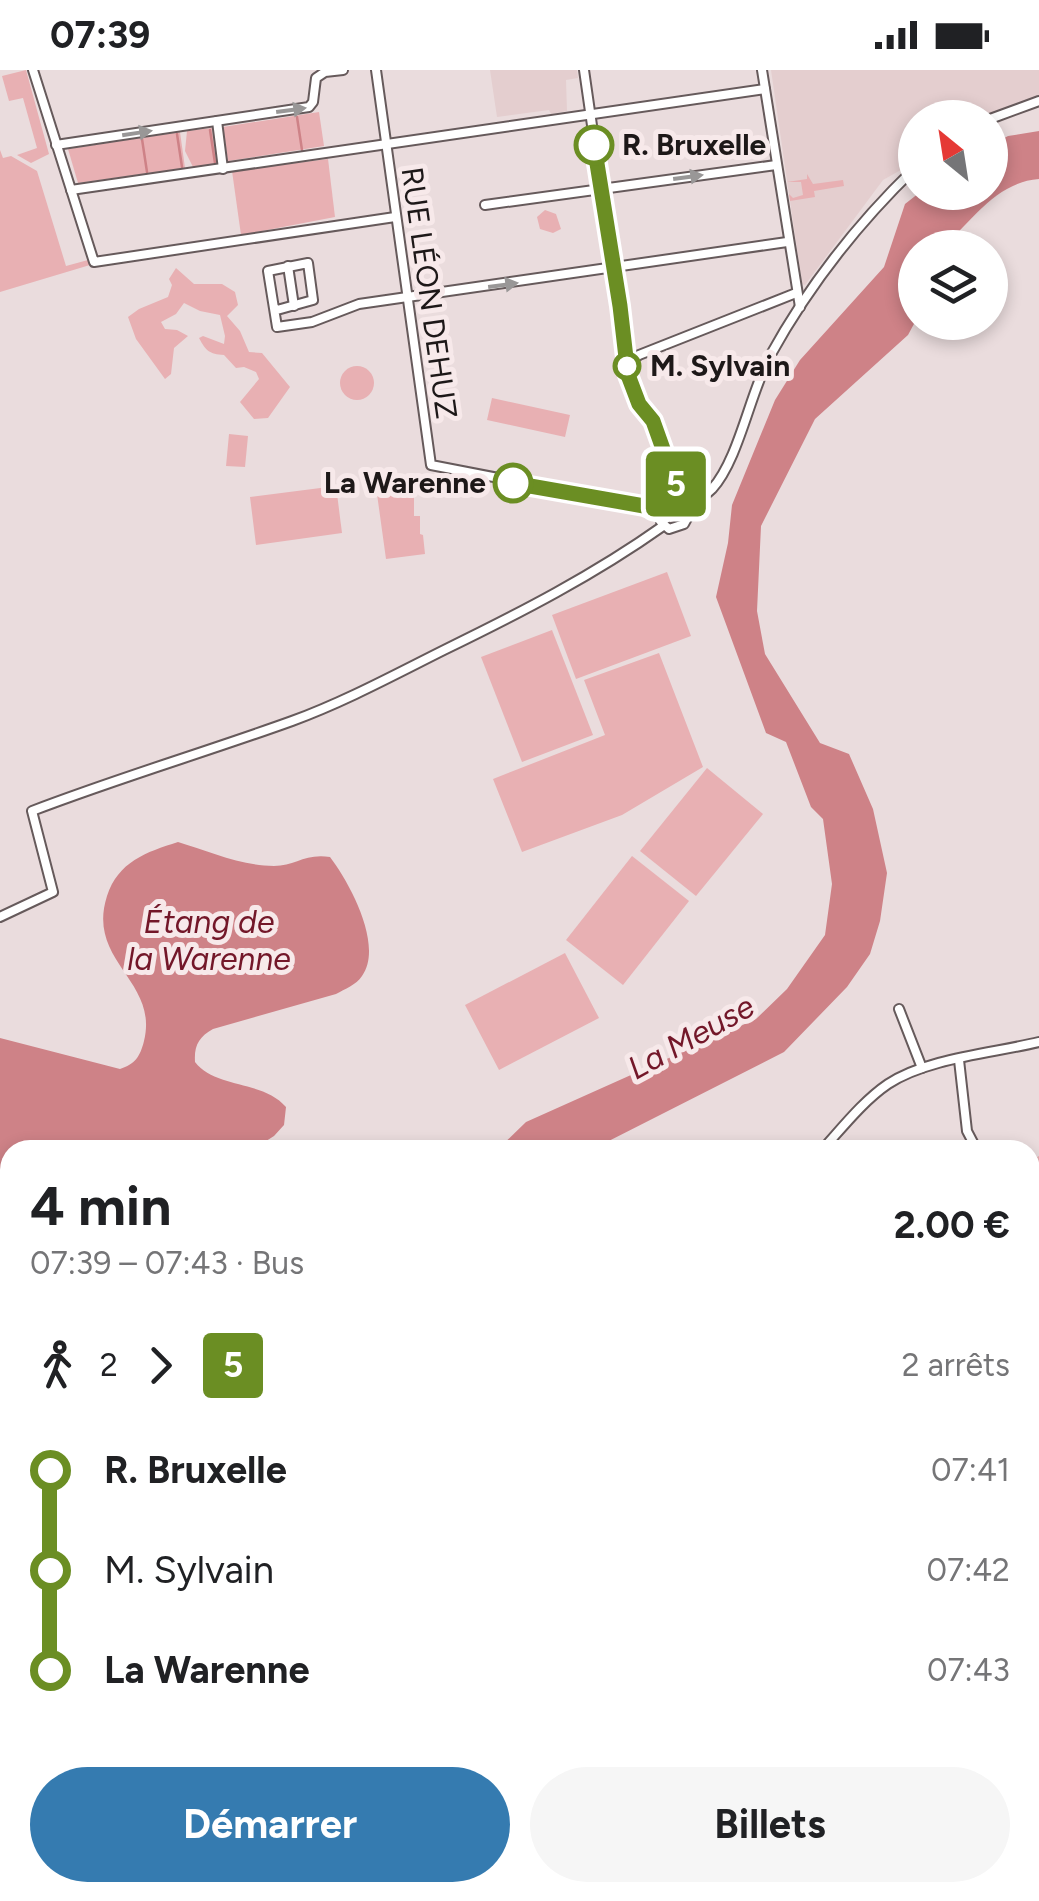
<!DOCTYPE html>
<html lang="fr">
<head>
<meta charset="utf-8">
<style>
  :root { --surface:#fff; --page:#f6f6f6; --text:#202124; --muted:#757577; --accent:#357bb0 }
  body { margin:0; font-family:Figtree,sans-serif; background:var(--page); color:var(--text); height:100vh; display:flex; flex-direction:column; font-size:38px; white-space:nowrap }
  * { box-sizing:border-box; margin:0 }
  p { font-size:32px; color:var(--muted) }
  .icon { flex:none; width:55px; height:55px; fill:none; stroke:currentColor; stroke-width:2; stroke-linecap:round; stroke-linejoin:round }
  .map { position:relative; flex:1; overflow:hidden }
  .side { position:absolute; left:0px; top:1070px; width:1040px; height:762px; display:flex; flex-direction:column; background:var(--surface); border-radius:30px 30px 0 0; box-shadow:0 5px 15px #0003 }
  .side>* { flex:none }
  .badge { padding:0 20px; border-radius:8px; font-size:35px; line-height:65px }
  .needle { width:65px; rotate:330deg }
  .buttons { position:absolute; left:898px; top:30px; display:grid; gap:20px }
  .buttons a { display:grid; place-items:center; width:110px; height:110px; border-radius:50%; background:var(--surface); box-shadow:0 5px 15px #0003; font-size:50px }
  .map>.badge { position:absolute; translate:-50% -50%; box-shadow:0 0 0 5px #fff }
  .legs { display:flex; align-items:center; gap:15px; height:110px; padding:0 30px; font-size:32px }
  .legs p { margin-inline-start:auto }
  .overview { display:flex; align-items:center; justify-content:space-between; height:170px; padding:0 30px }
  h1 { font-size:55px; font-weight:700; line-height:75px }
  .action { display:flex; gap:20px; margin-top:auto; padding:20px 30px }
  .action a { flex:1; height:115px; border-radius:60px; background:var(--accent); color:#fff; font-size:40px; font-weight:700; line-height:115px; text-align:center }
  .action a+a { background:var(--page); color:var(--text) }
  ul { padding:0 30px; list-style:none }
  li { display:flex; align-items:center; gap:35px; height:100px; font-size:38px }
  li i { display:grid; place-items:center; width:15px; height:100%; margin:0 12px; background:currentColor }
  li i::after { content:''; width:25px; height:25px; margin:-12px; border:8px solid; border-radius:50%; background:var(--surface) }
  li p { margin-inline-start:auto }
  li:first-child i { background:linear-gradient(#0000 50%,currentColor 0) }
  li:last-child i { background:linear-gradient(currentColor 50%,#0000 0) }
  .status { display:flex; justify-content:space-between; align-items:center; height:70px; padding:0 50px; background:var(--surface); direction:ltr }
  .status svg { height:28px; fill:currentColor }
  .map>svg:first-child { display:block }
  .built { fill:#e4cecf }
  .green { fill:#e8b0b3 }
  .water { fill:#ce8287 }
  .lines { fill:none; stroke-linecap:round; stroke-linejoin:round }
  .stream { stroke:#ce8287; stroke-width:2.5 }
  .minor-casing { stroke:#665a5b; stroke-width:12 }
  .minor { stroke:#fff; stroke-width:8 }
  .oneway { fill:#999797 }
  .line-1-casing { stroke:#fff; stroke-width:22 }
  .line-1 { stroke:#6b8e23; stroke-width:15 }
  .stop-1-dot { fill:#fff; stroke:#6b8e23; stroke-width:5 }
  .labels { text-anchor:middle; stroke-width:10; stroke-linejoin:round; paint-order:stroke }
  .stop-label { font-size:30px; font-weight:bold; fill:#1d1818; stroke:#f7e9ea; text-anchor:start }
  .street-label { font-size:30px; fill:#1d1818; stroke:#f7e9ea }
  .water-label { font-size:32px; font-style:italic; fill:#731729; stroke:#f7e9ea }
</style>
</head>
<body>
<div class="status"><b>07:39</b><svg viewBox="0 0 49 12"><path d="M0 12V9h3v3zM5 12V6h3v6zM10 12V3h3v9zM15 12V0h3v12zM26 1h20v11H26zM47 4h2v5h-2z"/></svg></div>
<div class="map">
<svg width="1039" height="1831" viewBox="0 0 1039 1831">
  <rect width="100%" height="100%" fill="#eadcdd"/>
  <g class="built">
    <path d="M490,0H577L578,8L566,10L567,41L551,44L549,40L497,47Z"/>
    <path d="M771,0H1039V27L988,47L915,48V92L883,110L805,215L802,214Z"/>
    <path d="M1039,1656V1831H833L829,1823L1030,1822V1664Z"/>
  </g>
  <g class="green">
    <path d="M26,0L49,84L31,93L17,85L37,78L23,28L9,31L2,6Z"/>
    <path d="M319,42L324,76L228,91L223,57Z"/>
    <path d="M212,58L217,94L193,97L185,81L187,61Z"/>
    <path d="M180,62L185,98L78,113L68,79Z"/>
    <path d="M0,80L3,88L11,86L37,101L66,196L88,190L90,195L0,222Z"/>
    <path d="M328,89L335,147L241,165L232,101Z"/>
    <path d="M807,104L813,114L843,110L844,116L814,121L815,127L790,131L789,124L793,128L803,125L801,112H787L807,109Z"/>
    <path d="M545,140L556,144L561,159L553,163L540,159L537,147Z"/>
    <path d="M176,198L194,214H222L235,222L238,235L227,246L240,261L249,282L262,283L290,317L268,348L254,349L240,332L259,309L256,302L244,297L236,298L224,285C209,284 206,281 199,268L203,266L224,274L225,266L220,245L200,241L184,233L176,244L161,252L165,259L177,260L188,266L174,278L171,304L165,309L136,269L128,247L139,239L168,227L172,215L169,209Z"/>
    <circle cx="357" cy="313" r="17"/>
    <path d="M492,328L570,345L565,367L487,350Z"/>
    <path d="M229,364L248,366L245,397L226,396Z"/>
    <path d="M336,416L342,463L256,475L250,427Z"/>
    <path d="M414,419V446H420V464L423,465L425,484L386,489L377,424Z"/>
    <path d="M667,502L691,566L576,609L552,545Z"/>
    <path d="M552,560L593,665L522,692L481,587Z"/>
    <path d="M659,583L703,697L622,745L522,782L493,709L605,665L584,610Z"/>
    <path d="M707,698L763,744L696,826L640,781Z"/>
    <path d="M632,786L689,831L623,915L566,870Z"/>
    <path d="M565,883L599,948L499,1000L465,935Z"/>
    <path d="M1039,1086V1174L1030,1132V1091Z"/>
    <path d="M1039,1342V1656L1030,1664V1347Z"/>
  </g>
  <g class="water">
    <path d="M1039,61V109C996,112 972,151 943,177L915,178V252L908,265L815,349L761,456L757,541L765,584L820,673L849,684L873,739L887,803L880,851L870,884L847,917L784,982L591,1080H497L526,1052L756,949L787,919L825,865L832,814L823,749L811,737L786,672L766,663L716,527L728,473L732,435L775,330L800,290L884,197L905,134L919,123L990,122V76L1008,66Z"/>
    <path d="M178,772C208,781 242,796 274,796C295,796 305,783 330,787C349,812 384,875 362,906C356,915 345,919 336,924L213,959C199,967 194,975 195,992C216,1019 263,1010 286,1037L284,1055L274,1066L252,1080H10V1127L0,1128V968L120,999C135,994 140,987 144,971C159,910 86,892 107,826C118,792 146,782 178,772Z"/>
    <path d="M0,1277L10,1280V1326H0Z"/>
  </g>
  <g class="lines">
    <g class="stream">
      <path d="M297,47L302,80"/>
      <path d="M210,60L215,93"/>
      <path d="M177,64L182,97"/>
      <path d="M142,69L147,102"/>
      <path d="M0,1590L10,1584"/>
      <path d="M1030,1690L1039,1692"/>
      <path d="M1030,1699L1039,1701"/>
      <path d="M21,1831L26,1822"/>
    </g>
    <g class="minor-casing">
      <g id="minor">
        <path d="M33,0L94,192L395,147"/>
        <path d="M376,0L431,395L644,436L663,443"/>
        <path d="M584,0L628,305C644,345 681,388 677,434"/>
        <path d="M762,0L800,237"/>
        <path d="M990,49L1039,31"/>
        <path d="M217,51L223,99"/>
        <path d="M56,75L309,37L313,32L316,8L325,2L343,0"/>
        <path d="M71,120L765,19"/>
        <path d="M485,135L776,95"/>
        <path d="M288,196L294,236"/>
        <path d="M274,237L277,240L313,230L308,193L268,201L277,257L312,252L359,234L787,172"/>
        <path d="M627,295L639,285L796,223"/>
        <path d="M687,437C695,432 705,426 712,419C739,389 750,323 770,286C808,217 859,152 915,98"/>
        <path d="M661,452L669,459L684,454L690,443L683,435"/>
        <path d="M0,847L53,822L32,741C118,708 206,682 292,651C344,632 394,605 444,580C520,543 594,505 663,456"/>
        <path d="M899,939L922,998"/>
        <path d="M959,990L967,1061L977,1080"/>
        <path d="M822,1080C842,1058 863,1031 888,1014C927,988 994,983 1039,972"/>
        <path d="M1030,1280L1039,1282"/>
        <path d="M0,1478L10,1476"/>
        <path d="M1030,1695L1039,1696"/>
        <path d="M1030,1780L1039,1774"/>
        <path d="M12,1831L17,1822"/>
        <path d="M934,1831H944"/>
        <path d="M956,1831L966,1822"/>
      </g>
    </g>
    <use href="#minor" class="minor"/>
  </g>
  <defs><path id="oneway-solid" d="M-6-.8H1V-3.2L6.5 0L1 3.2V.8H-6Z" transform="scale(2.5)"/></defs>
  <g class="oneway">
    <use href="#oneway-solid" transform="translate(291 40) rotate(-8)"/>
    <use href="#oneway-solid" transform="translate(137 63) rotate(-9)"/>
    <use href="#oneway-solid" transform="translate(688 107) rotate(-8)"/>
    <use href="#oneway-solid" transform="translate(503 215) rotate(-8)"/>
  </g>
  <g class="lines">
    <g class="line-1-casing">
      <path id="line-1" d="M513,413L644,436L662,443L677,434L678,421L653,351L639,334L628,305L620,236L594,75"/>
    </g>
    <use href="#line-1" class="line-1"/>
  </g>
  <g class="stop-1-dot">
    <circle cx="594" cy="75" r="18"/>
    <circle cx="627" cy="296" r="12"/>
    <circle cx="513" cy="413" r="18"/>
  </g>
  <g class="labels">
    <g class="stop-label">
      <text x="622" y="85">R. Bruxelle</text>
      <text x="650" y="306">M. Sylvain</text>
      <text x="486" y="423" text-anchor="end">La Warenne</text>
    </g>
    <g class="street-label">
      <text transform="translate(429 223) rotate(82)" y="10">RUE LÉON DEHUZ</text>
    </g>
    <g class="water-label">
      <text x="209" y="863">Étang de<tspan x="209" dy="37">la Warenne</tspan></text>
      <text transform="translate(691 967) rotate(-29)" y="11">La Meuse</text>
    </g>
  </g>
</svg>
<div class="buttons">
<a><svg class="needle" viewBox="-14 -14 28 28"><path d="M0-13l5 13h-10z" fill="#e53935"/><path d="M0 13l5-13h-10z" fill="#757577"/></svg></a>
<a><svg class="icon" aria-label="layers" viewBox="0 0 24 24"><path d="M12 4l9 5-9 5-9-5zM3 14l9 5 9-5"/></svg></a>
</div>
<b class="badge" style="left:676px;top:414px;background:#6b8e23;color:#fff">5</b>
<section class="side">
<div class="overview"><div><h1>4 min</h1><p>07:39 – 07:43 · Bus</p></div><b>2.00 €</b></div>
<div class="legs"><svg class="icon" aria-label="walk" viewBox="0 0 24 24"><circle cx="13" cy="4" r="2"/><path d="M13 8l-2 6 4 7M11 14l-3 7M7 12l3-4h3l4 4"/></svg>2<svg class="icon" aria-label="forward" viewBox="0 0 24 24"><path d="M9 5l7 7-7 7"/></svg><b class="badge" style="background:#6b8e23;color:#fff">5</b><p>2 arrêts</p></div>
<ul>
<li><i style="color:#6b8e23"></i><b>R. Bruxelle</b><p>07:41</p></li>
<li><i style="color:#6b8e23"></i><span>M. Sylvain</span><p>07:42</p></li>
<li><i style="color:#6b8e23"></i><b>La Warenne</b><p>07:43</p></li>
</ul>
<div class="action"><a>Démarrer</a><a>Billets</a></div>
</section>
</div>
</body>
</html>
